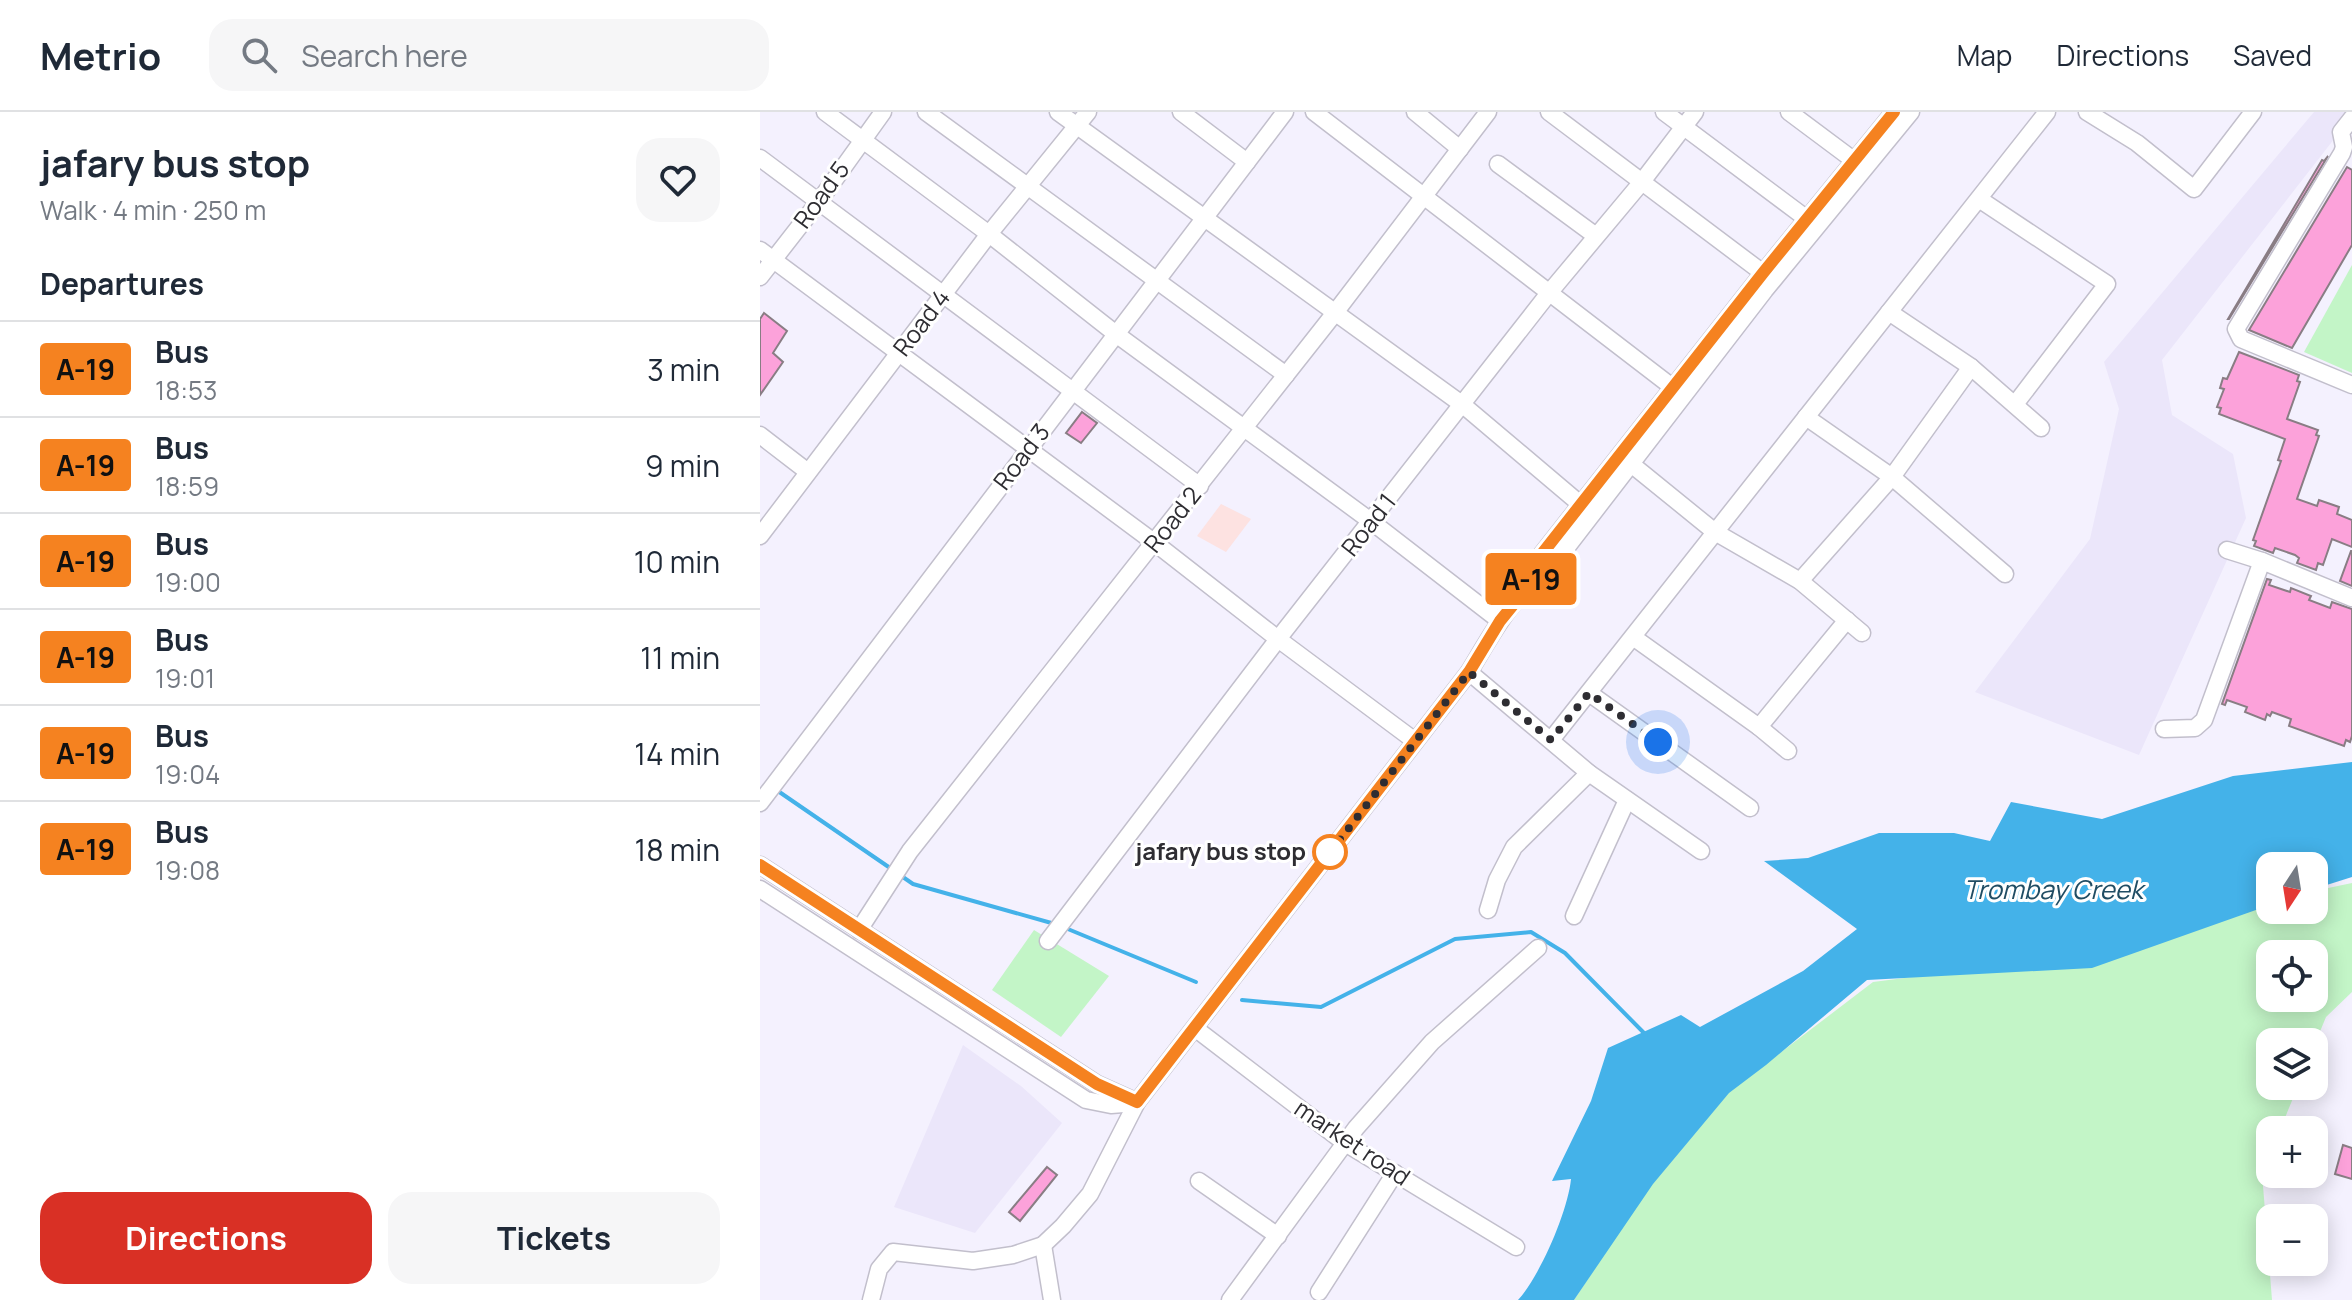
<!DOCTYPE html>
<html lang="en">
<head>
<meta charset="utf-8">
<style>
  :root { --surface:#fff; --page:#f6f6f7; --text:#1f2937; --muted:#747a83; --line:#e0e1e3; --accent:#d93025 }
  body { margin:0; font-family:Manrope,sans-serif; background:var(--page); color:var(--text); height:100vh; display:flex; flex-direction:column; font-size:30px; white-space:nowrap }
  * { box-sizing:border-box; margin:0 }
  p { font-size:26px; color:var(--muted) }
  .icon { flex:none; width:44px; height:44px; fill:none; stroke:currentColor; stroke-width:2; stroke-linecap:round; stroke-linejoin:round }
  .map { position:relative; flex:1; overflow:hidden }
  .side { display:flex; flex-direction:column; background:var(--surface); width:760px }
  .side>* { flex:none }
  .badge { padding:0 16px; border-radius:6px; font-size:28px; line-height:52px }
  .needle { width:52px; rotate:192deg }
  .fabs { position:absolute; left:1496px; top:740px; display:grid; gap:16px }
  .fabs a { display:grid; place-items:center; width:72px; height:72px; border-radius:16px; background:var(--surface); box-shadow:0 4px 20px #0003; font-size:40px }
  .you { position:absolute; width:40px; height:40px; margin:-20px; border:6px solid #fff; border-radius:50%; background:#1a73e8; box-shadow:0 0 0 12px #1a73e833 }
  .map>.badge { position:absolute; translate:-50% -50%; box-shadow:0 0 0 4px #fff }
  h2 { padding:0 40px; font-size:30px; line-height:72px }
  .round { display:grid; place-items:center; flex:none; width:84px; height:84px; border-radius:24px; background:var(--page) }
  .head { display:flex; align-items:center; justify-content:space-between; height:136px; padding:0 40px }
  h1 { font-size:38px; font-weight:700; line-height:60px }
  .button { display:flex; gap:16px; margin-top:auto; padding:16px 40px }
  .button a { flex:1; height:92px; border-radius:24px; background:var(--accent); color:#fff; font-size:32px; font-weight:700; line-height:92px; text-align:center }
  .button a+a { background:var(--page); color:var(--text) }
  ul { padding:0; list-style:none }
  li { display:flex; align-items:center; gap:24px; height:96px; padding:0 40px; border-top:2px solid var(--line) }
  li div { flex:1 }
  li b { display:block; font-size:30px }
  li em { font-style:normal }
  li .badge { min-width:88px; font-weight:700; text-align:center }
  header { display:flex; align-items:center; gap:48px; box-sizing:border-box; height:112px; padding:0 40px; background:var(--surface); border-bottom:2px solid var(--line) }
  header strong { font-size:38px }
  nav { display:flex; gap:44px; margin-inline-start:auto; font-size:28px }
  .search { width:560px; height:72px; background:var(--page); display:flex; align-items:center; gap:20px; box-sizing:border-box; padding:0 28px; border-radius:24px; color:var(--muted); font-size:30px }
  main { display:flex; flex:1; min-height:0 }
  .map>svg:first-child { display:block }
  .commercial { fill:#fde2e1 }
  .built { fill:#ebe6fa }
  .green { fill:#c3f5c7; fill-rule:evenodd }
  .water { fill:#44b2e9 }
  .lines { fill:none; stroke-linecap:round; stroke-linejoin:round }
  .stream { stroke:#44b2e9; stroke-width:4 }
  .building { fill:#fca2da; stroke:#897d84; stroke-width:2 }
  .minor-casing { stroke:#c2bfcc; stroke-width:19 }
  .minor { stroke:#fff; stroke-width:16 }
  .line-casing { stroke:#fff; stroke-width:18 }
  .line { stroke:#f58220; stroke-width:12 }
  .walk { stroke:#2e2d32; stroke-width:8; stroke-dasharray:0 14.4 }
  .stop-dot { fill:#fff; stroke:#f58220; stroke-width:4 }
  .labels { text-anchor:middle; stroke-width:6; stroke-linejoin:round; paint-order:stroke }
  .street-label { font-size:24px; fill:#2e2d32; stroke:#fff }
  .stop-label { font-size:24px; font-weight:bold; fill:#2e2d32; stroke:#fff; text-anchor:end }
  .water-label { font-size:26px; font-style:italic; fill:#204d64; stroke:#fff }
</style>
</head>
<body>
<header>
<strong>Metrio</strong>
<div class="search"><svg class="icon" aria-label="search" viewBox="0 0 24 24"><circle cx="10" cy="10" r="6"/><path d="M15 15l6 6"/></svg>Search here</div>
<nav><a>Map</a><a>Directions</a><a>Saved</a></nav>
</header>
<main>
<section class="side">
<div class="head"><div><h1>jafary bus stop</h1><p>Walk · 4 min · 250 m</p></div><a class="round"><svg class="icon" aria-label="heart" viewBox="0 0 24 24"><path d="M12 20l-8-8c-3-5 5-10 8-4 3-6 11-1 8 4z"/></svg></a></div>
<h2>Departures</h2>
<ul>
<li><span class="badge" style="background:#f58220;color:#111">A-19</span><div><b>Bus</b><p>18:53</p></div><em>3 min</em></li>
<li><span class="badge" style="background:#f58220;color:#111">A-19</span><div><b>Bus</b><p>18:59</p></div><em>9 min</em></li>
<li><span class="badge" style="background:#f58220;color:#111">A-19</span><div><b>Bus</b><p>19:00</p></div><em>10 min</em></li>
<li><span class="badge" style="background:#f58220;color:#111">A-19</span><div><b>Bus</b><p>19:01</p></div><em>11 min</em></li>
<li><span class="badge" style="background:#f58220;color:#111">A-19</span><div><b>Bus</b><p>19:04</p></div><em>14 min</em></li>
<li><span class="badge" style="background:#f58220;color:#111">A-19</span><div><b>Bus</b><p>19:08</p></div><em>18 min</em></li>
</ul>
<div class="button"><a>Directions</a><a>Tickets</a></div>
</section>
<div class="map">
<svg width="1592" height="1188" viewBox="0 0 1592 1188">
  <rect width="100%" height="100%" fill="#f4f1fe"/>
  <path class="commercial" d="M461,392L491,407L466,440L437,424Z"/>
  <g class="built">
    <path d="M1554,0H1592V4L1402,248L1412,303L1473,342L1486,406L1379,643L1215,580L1330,427L1359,297L1344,250Z"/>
    <path d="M203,933L261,974L302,1011L215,1121L134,1095Z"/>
  </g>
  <g class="green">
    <path d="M1592,153V261L1544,240Z"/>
    <path d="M1592,771V880L1566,905L1554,934V930H1510V974H1538L1520,1018H1510V1041L1502,1061L1512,1188H814L883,1083L969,980L1113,870L1333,842L1510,789V798H1554V779ZM1510,842H1554V886H1510Z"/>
    <path d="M274,818L349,864L301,925L232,878Z"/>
  </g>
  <path class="water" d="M1592,650V765L1554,777V754H1510V793L1332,856L1107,868L1006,953L969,981L893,1072L814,1188H758C780,1164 808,1099 811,1067L792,1069L831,989L848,936L921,903L940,915L1043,859L1097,817L1004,749L1048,746L1119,721H1194L1230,729L1251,690L1342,707L1473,664Z"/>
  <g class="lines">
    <g class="stream">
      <path d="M15,677L133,758"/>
      <path d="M140,763L153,772L295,812"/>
      <path d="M303,815L436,870"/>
      <path d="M482,888L561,895L695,827L771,820L805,841L886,923"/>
    </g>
  </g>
  <g class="building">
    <path d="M1568,44L1469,207H1468L1562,48L1564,49Z"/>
    <path d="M1587,55L1592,58V133L1532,236L1489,218Z"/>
    <path d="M4,201L27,219L13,241L23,250L0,283V207Z"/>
    <path d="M1479,240L1539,263L1537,269L1540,270L1527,307L1558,318L1556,323L1559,324L1537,387L1557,394L1559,388L1579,395L1577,402L1592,408V435L1572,427L1563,453L1558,451L1556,458L1537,451L1539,446L1535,443L1515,436L1513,441L1494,434L1496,429L1493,428L1521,349L1518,348L1525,327L1459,302L1461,296L1457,295L1464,277L1460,276L1463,266L1467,267Z"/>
    <path d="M322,300L337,311L321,331L306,321Z"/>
    <path d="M1591,439H1592V474L1580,469Z"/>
    <path d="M1507,467L1511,468L1509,473L1530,480L1531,476L1551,484L1549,488L1570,496L1572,490L1592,497V624L1590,630L1586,628L1584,634L1529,614L1531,607L1512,600L1510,604L1507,602L1505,608L1485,600L1487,595L1467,588L1465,593L1462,592Z"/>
    <path d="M1583,1033L1592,1036V1067L1575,1062Z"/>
    <path d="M287,1055L297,1063L260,1109L249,1100Z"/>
  </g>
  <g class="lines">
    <g class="minor-casing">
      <g id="minor">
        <path d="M65,0L229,122L356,222L612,410L740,509"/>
        <path d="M166,0L526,263"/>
        <path d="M298,0L703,293L832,402"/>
        <path d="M421,0L487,50"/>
        <path d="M554,0L920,281"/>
        <path d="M655,0L700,37"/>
        <path d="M789,0L1003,161"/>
        <path d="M904,0L1047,107"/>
        <path d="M1029,0L1100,53"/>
        <path d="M1327,0L1377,31L1434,77L1493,0"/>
        <path d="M1592,6L1581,20L1584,35L1582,41L1476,217L1481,227L1493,232L1592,273"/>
        <path d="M0,46L440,374"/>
        <path d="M738,52L836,124"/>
        <path d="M1219,87L1347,172L1256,291"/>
        <path d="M0,138L395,431L518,527L655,629"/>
        <path d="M0,165L60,88L123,0"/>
        <path d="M1129,200L1211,255L1281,316"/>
        <path d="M1046,305L1132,365L1245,462"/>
        <path d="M0,323L48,360"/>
        <path d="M865,347L955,420L1040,469L1102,521"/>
        <path d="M0,424L229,122L328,0"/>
        <path d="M1467,438L1502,449L1592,486"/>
        <path d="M1040,469L1132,365L1211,255"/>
        <path d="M770,472L774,452L1003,161L1134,0"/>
        <path d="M873,525L999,615L1028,639"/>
        <path d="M709,560L829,661L941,739"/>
        <path d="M829,581L990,696"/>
        <path d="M999,615L1087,508"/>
        <path d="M1404,617L1435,616L1444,608L1502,449"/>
        <path d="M791,628L1287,0"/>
        <path d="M0,691L525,0"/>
        <path d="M0,753L337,972L377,990"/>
        <path d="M0,777L326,988L351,993L376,991"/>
        <path d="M728,798L737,768L754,735L829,661"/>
        <path d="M814,804L867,688"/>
        <path d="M99,818L150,739L574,202L728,0"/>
        <path d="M288,829L518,527L789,181L881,71L935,0"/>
        <path d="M436,917L585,1031L756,1135"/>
        <path d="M439,1069L518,1124"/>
        <path d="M283,1133L292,1188"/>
        <path d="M559,1180L635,1061"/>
        <path d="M111,1188L119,1157L133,1140L213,1149L253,1143L283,1133L303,1114L330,1082L377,990L709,560C731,524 751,484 787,461L1005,178L1151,0"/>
        <path d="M470,1188L596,1016L672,930L778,836"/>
      </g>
    </g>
    <use href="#minor" class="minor"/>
  </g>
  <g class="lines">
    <g class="line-casing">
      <path id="line" d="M0,753L337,972L377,990L709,560L740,509L770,472L774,452L1003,161L1134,0"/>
    </g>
    <use href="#line" class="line"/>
    <path class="walk" d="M570,740L562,751L709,560L791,628L829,581L898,630"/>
  </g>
  <circle class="stop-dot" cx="570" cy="740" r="16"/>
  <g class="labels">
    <g class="street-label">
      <text transform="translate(62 83) rotate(-54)" y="8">Road 5</text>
      <text transform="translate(162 211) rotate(-53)" y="8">Road 4</text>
      <text transform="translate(262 345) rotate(-53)" y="8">Road 3</text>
      <text transform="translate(413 408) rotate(-52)" y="8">Road 2</text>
      <text transform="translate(609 413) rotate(-52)" y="8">Road 1</text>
      <text transform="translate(592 1031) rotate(34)" y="8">market road</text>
    </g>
    <g class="stop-label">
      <text x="546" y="748">jafary bus stop</text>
    </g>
    <g class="water-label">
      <text x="1293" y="787">Trombay Creek</text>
    </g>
  </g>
</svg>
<div class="fabs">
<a><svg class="needle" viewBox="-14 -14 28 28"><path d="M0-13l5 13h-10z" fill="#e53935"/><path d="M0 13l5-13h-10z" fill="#747a83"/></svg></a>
<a><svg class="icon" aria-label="locate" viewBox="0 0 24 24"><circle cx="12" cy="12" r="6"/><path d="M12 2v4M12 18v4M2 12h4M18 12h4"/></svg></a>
<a><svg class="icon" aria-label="layers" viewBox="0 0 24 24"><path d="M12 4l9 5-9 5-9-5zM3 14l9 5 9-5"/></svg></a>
<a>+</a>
<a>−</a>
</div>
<div class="you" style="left:898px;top:630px"></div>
<b class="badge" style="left:771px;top:467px;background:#f58220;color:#111">A-19</b>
</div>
</main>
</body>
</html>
